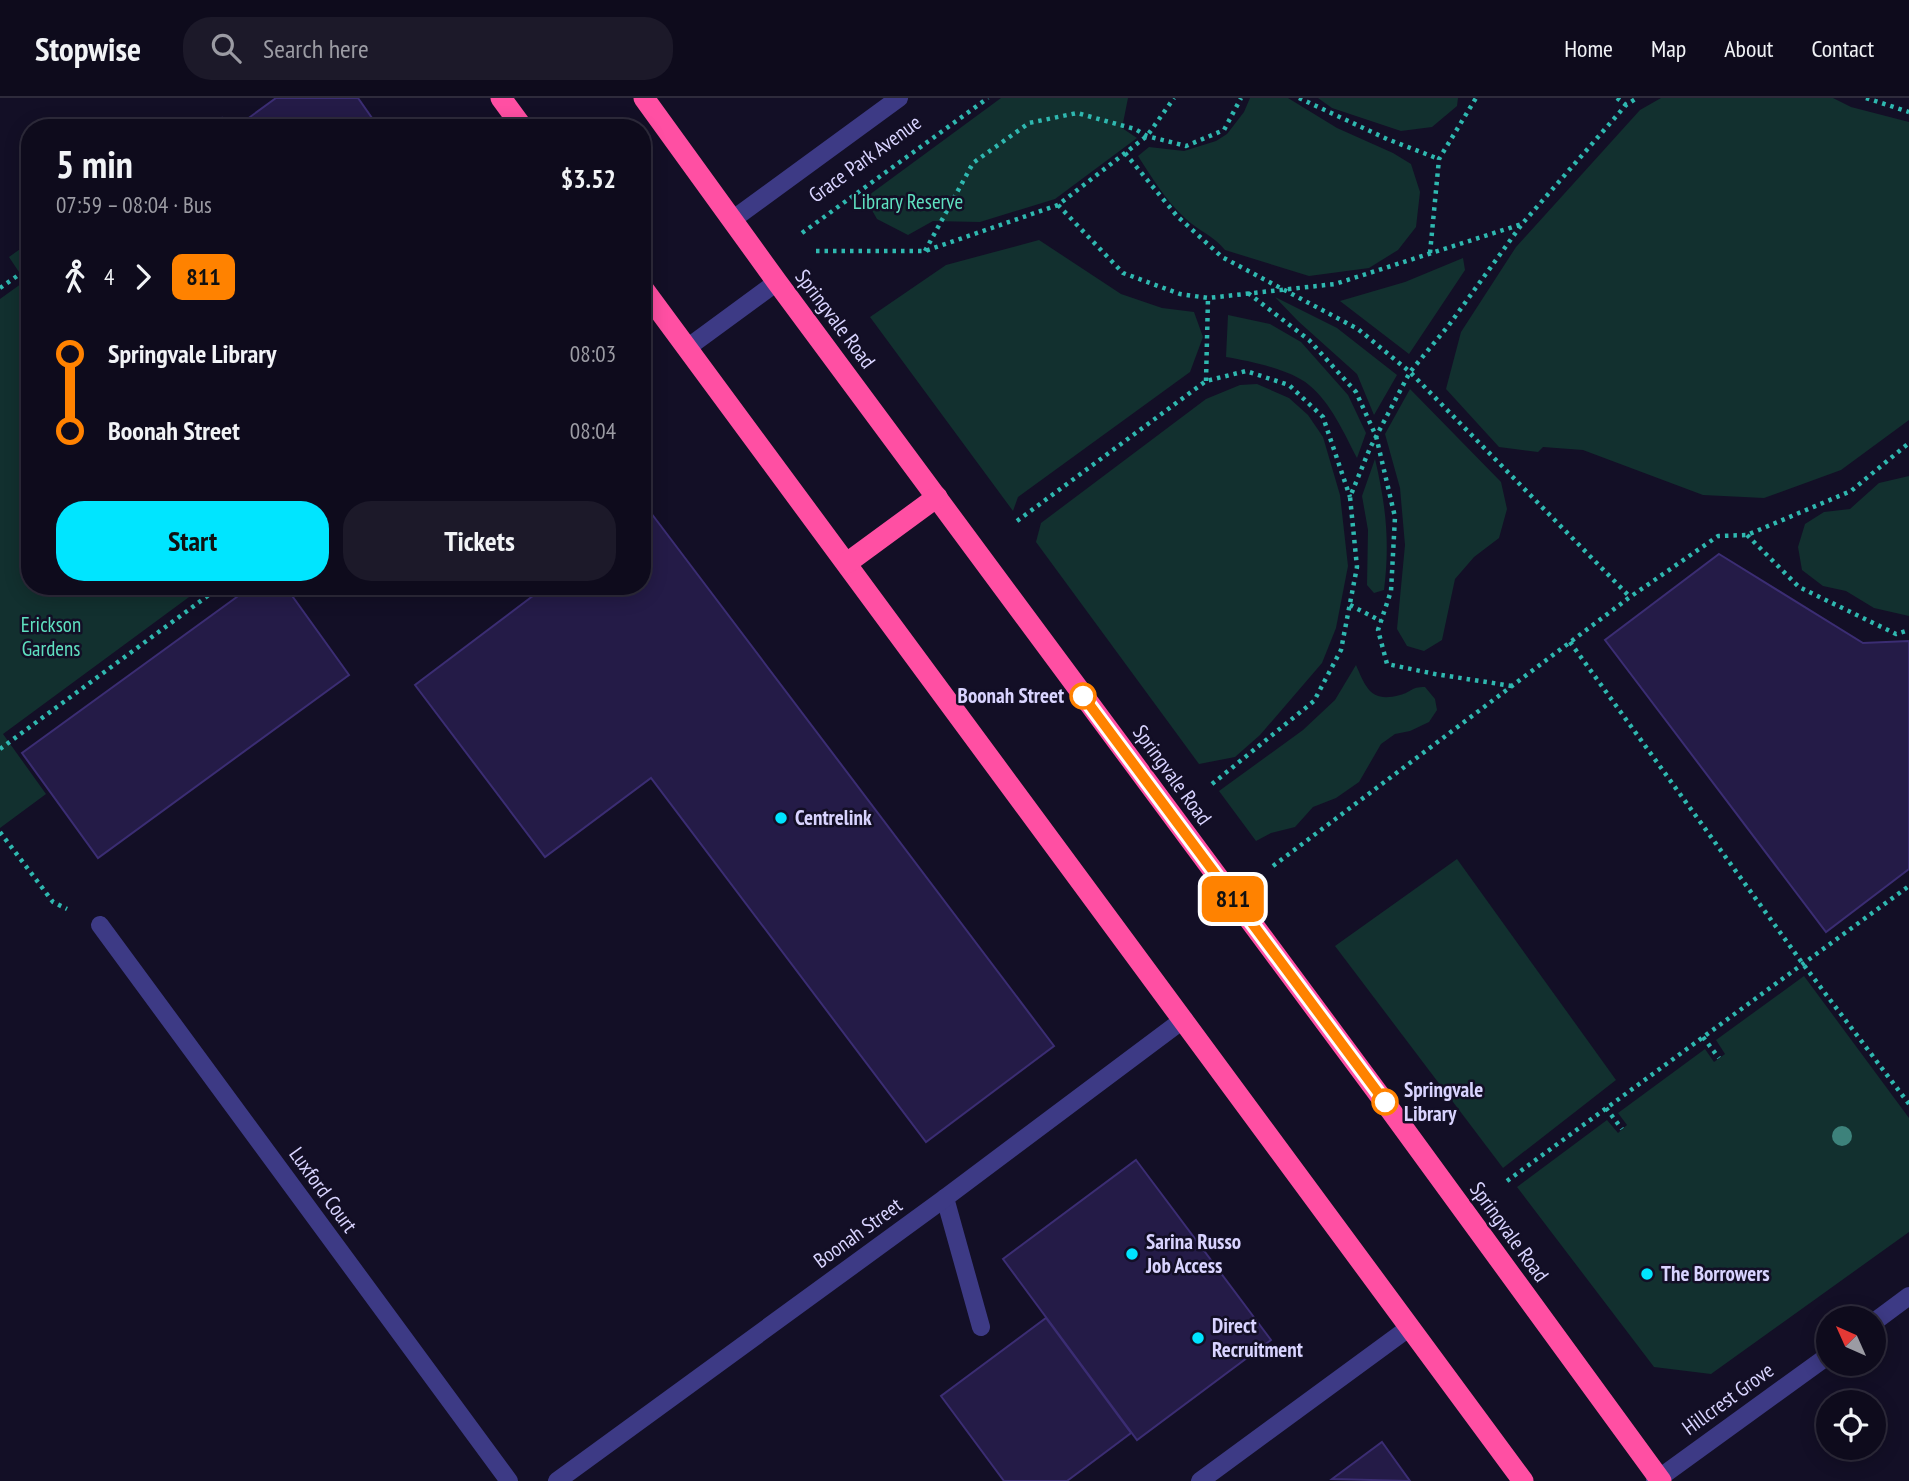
<!DOCTYPE html>
<html lang="en">
<head>
<meta charset="utf-8">
<style>
  :root { --surface:#0e0b1c; --page:#1c1929; --text:#f1f3f6; --muted:#9b9ba3; --line:#2e2b3b; --accent:#00e5ff }
  body { margin:0; font-family:"PT Sans Narrow",sans-serif; background:var(--page); color:var(--text); height:100vh; display:flex; flex-direction:column; font-size:26px; white-space:nowrap }
  * { box-sizing:border-box; margin:0 }
  p { font-size:23px; color:var(--muted) }
  .icon { flex:none; width:38px; height:38px; fill:none; stroke:currentColor; stroke-width:2; stroke-linecap:round; stroke-linejoin:round }
  .map { position:relative; flex:1; overflow:hidden }
  .side { position:absolute; left:21px; top:21px; width:630px; height:476px; display:flex; flex-direction:column; background:var(--surface); border-radius:28px; box-shadow:0 4px 18px #0003,0 0 0 2px var(--line) }
  .side>* { flex:none }
  .badge { padding:0 14px; border-radius:10px; font-size:24px; line-height:46px }
  .needle { width:46px; rotate:315deg }
  .buttons { position:absolute; left:1816px; top:1208px; display:grid; gap:14px }
  .buttons a { display:grid; place-items:center; width:70px; height:70px; border-radius:50%; background:var(--surface); box-shadow:0 4px 18px #0003,0 0 0 2px var(--line); font-size:35px }
  .map>.badge { position:absolute; translate:-50% -50%; box-shadow:0 0 0 4px #fff }
  .legs { display:flex; align-items:center; gap:10px; height:77px; padding:0 35px; font-size:23px }
  .legs p { margin-inline-start:auto }
  .overview { display:flex; align-items:center; justify-content:space-between; height:119px; padding:0 35px }
  h1 { font-size:38px; font-weight:800; line-height:52px }
  .cta { display:flex; gap:14px; margin-top:auto; padding:14px 35px }
  .cta a { flex:1; height:80px; border-radius:28px; background:var(--accent); color:#111; font-size:28px; font-weight:800; line-height:80px; text-align:center }
  .cta a+a { background:var(--page); color:var(--text) }
  ul { padding:0 35px; list-style:none }
  li { display:flex; align-items:center; gap:24px; height:77px; font-size:26px }
  li i { display:grid; place-items:center; width:10px; height:100%; margin:0 9px; background:currentColor }
  li i::after { content:''; width:18px; height:18px; margin:-9px; border:5px solid; border-radius:50%; background:var(--surface) }
  li p { margin-inline-start:auto }
  li:first-child i { background:linear-gradient(#0000 50%,currentColor 0) }
  li:last-child i { background:linear-gradient(currentColor 50%,#0000 0) }
  header { display:flex; align-items:center; gap:42px; box-sizing:border-box; height:98px; padding:0 35px; background:var(--surface); border-bottom:2px solid var(--line) }
  header strong { font-size:33px }
  nav { display:flex; gap:38px; margin-inline-start:auto; font-size:24px }
  .search { width:490px; height:63px; background:var(--page); display:flex; align-items:center; gap:18px; box-sizing:border-box; padding:0 24px; border-radius:28px; color:var(--muted); font-size:26px }
  .map>svg:first-child { display:block }
  .green { fill:#12302f }
  .building { fill:#241b47; stroke:#3b2d73; stroke-width:2 }
  .lines { fill:none; stroke-linecap:round; stroke-linejoin:round }
  .path { stroke:#2fb8b0; stroke-width:4.5; stroke-dasharray:3.5 5; stroke-linecap:butt }
  .lane { stroke:#3d3a85; stroke-width:18 }
  .street { stroke:#3d3a85; stroke-width:18 }
  .highway { stroke:#ff4fa3; stroke-width:21 }
  .tree { fill:#3d827b }
  .line-1-casing { stroke:#fff; stroke-width:16 }
  .line-1 { stroke:#ff8200; stroke-width:10 }
  .stop-1-dot { fill:#fff; stroke:#ff8200; stroke-width:3.5 }
  .poi-dot { fill:#00e5ff; stroke:#130f26; stroke-width:2.5 }
  .labels { text-anchor:middle; stroke-width:5; stroke-linejoin:round; paint-order:stroke }
  .street-label { font-size:21px; fill:#d9d4ff; stroke:#130f26 }
  .park-label { font-size:21px; fill:#5fe0c0; stroke:#130f26 }
  .stop-label { font-size:21px; font-weight:bold; fill:#d9d4ff; stroke:#130f26; text-anchor:end }
  .poi-label { font-size:21px; font-weight:bold; fill:#d9d4ff; stroke:#130f26; text-anchor:start }
</style>
</head>
<body>
<header>
<strong>Stopwise</strong>
<div class="search"><svg class="icon" aria-label="search" viewBox="0 0 24 24"><circle cx="10" cy="10" r="6"/><path d="M15 15l6 6"/></svg>Search here</div>
<nav><a>Home</a><a>Map</a><a>About</a><a>Contact</a></nav>
</header>
<div class="map">
<svg width="1909" height="1383" viewBox="0 0 1909 1383">
  <rect width="100%" height="100%" fill="#130f26"/>
  <g class="green">
    <path d="M1001,0H1128L1122,30L1137,40L1055,101L980,124L933,123L908,137L877,121L865,100Z"/>
    <path d="M1250,0H1288L1337,30L1393,55L1411,66L1420,94L1416,129L1398,152L1369,170L1309,178L1225,152C1214,138 1199,133 1186,121C1166,103 1152,80 1138,58L1149,49L1184,53L1216,43L1227,36L1244,14Z"/>
    <path d="M1318,0H1458L1457,8L1432,29L1401,33L1332,10Z"/>
    <path d="M1661,0H1833L1851,9L1909,24V322L1841,372L1764,400L1703,397L1583,352L1543,349L1538,354L1499,349L1446,291L1461,234L1516,149L1640,12Z"/>
    <path d="M1039,142L1121,196L1162,210L1194,214L1203,239L1190,274L1018,399L1013,413L870,219L946,167Z"/>
    <path d="M30,144V488H204L3,636L46,696L0,730V201L25,183L9,159Z"/>
    <path d="M1463,160L1465,172L1409,256L1340,203L1405,184Z"/>
    <path d="M1275,199L1337,230L1397,277L1374,317L1357,276L1298,223Z"/>
    <path d="M1228,217L1270,226L1301,244L1348,297L1366,335L1357,360C1344,335 1331,305 1309,287C1290,271 1249,263 1226,259Z"/>
    <path d="M1257,286L1289,300L1308,317L1323,339L1340,397L1348,468L1336,530L1322,565L1260,637L1235,659L1199,666L1036,444L1041,425L1206,301L1240,287Z"/>
    <path d="M1410,291L1501,384L1507,411L1499,440L1474,459L1455,481L1442,542L1424,553L1407,548L1397,531L1405,447L1400,390L1385,336Z"/>
    <path d="M1375,361C1386,408 1390,444 1384,492L1374,495L1367,487L1368,432L1362,398Z"/>
    <path d="M1909,378V518L1874,510L1846,493L1823,488L1802,472L1798,449L1805,426L1824,414L1850,411L1879,385Z"/>
    <path d="M1356,567C1366,590 1371,605 1400,597C1412,594 1410,589 1425,589L1435,601L1437,612L1429,624L1410,633L1395,636L1381,646L1359,684L1336,700L1313,709L1295,729L1271,735L1256,743L1219,693L1303,632L1335,602Z"/>
    <path d="M1457,761L1616,982L1503,1070L1335,848Z"/>
    <path d="M1804,878L1909,1020V1134L1711,1276L1654,1269L1517,1089L1607,1022L1618,1035L1627,1027L1618,1015L1705,951L1714,964L1725,956L1716,942Z"/>
  </g>
  <g class="building">
    <path d="M276,0H358L379,30H235Z"/>
    <path d="M222,20L229,30H209Z"/>
    <path d="M648,411L1054,948L926,1044L651,680L545,759L415,587L546,488H642V415Z"/>
    <path d="M1719,456L1863,545L1909,543V771L1826,834L1605,542Z"/>
    <path d="M252,488H285L349,577L98,760L22,655Z"/>
    <path d="M1136,1062L1271,1242L1137,1342L1003,1161Z"/>
    <path d="M1046,1220L1131,1335L1067,1383H1004L941,1298Z"/>
    <path d="M1382,1344L1410,1383L1332,1381Z"/>
  </g>
  <g class="lines">
    <g class="path">
      <path d="M1299,0L1387,41L1439,61"/>
      <path d="M1617,0L1626,7"/>
      <path d="M1866,0L1909,14"/>
      <path d="M1125,55L1177,118L1222,159L1358,231L1410,274L1630,499"/>
      <path d="M1058,107L1123,175L1180,196L1208,200L1335,186L1522,126"/>
      <path d="M802,135L988,0"/>
      <path d="M816,153H925L1058,107L1147,38L1174,0"/>
      <path d="M925,153L973,65L1029,25L1077,15L1135,31L1147,38L1186,48L1224,32L1241,0"/>
      <path d="M1430,155L1439,61L1476,0"/>
      <path d="M0,190L20,176"/>
      <path d="M1248,195L1309,242L1356,294L1376,338L1395,419L1391,493L1378,532L1387,566L1435,576L1512,588"/>
      <path d="M1206,283L1208,200"/>
      <path d="M1017,423L1206,283L1246,273L1289,287L1323,319L1350,399"/>
      <path d="M1747,437L1799,489L1896,536L1909,532"/>
      <path d="M1350,507L1381,523"/>
      <path d="M1570,544L1803,866L1909,1006"/>
      <path d="M0,651L221,488"/>
      <path d="M1212,686L1314,603L1341,552L1357,469L1350,399L1370,350L1410,274L1449,227L1522,126L1626,7L1637,0"/>
      <path d="M0,734L53,804L67,811"/>
      <path d="M1273,768L1630,499L1718,438L1747,437L1851,393L1909,345"/>
      <path d="M1703,939L1719,960"/>
      <path d="M1606,1010L1622,1031"/>
      <path d="M1507,1083L1909,788"/>
    </g>
    <g class="lane">
      <path d="M687,250L777,184"/>
      <path d="M945,1100L981,1229"/>
      <path d="M1200,1383L1410,1229"/>
    </g>
    <g class="street">
      <path d="M732,122L899,0"/>
      <path d="M100,827L509,1383"/>
      <path d="M1874,1224L1909,1198"/>
      <path d="M557,1383L945,1100L1184,921"/>
      <path d="M1655,1383L1829,1257"/>
    </g>
    <g class="highway">
      <path d="M501,0L523,30"/>
      <path d="M644,0L777,184L1386,1006L1661,1383"/>
      <path d="M642,189L1523,1383"/>
      <path d="M847,465L937,399"/>
    </g>
  </g>
  <circle class="tree" cx="1842" cy="1038" r="10"/>
  <g class="lines">
    <g class="line-1-casing">
      <path id="line-1" d="M1083,598L1385,1004"/>
    </g>
    <use href="#line-1" class="line-1"/>
  </g>
  <g class="stop-1-dot">
    <circle cx="1083" cy="598" r="12"/>
    <circle cx="1385" cy="1004" r="12"/>
  </g>
  <g class="poi-dot">
    <circle cx="781" cy="720" r="7"/>
    <circle cx="1132" cy="1156" r="7"/>
    <circle cx="1647" cy="1176" r="7"/>
    <circle cx="1198" cy="1240" r="7"/>
  </g>
  <g class="labels">
    <g class="street-label">
      <text transform="translate(865 61) rotate(-36)" y="7">Grace Park Avenue</text>
      <text transform="translate(835 221) rotate(53)" y="7">Springvale Road</text>
      <text transform="translate(1172 677) rotate(54)" y="7">Springvale Road</text>
      <text transform="translate(323 1092) rotate(54)" y="7">Luxford Court</text>
      <text transform="translate(1509 1134) rotate(54)" y="7">Springvale Road</text>
      <text transform="translate(858 1135) rotate(-36)" y="7">Boonah Street</text>
      <text transform="translate(1728 1301) rotate(-36)" y="7">Hillcrest Grove</text>
    </g>
    <g class="park-label">
      <text x="908" y="111">Library Reserve</text>
      <text x="51" y="534">Erickson<tspan x="51" dy="24">Gardens</tspan></text>
    </g>
    <g class="stop-label">
      <text x="1064" y="605">Boonah Street</text>
      <text x="1404" y="999" text-anchor="start">Springvale<tspan x="1404" dy="24">Library</tspan></text>
    </g>
    <g class="poi-label">
      <text x="795" y="727">Centrelink</text>
      <text x="1146" y="1151">Sarina Russo<tspan x="1146" dy="24">Job Access</tspan></text>
      <text x="1661" y="1183">The Borrowers</text>
      <text x="1212" y="1235">Direct<tspan x="1212" dy="24">Recruitment</tspan></text>
    </g>
  </g>
</svg>
<div class="buttons">
<a><svg class="needle" viewBox="-14 -14 28 28"><path d="M0-13l5 13h-10z" fill="#e53935"/><path d="M0 13l5-13h-10z" fill="#9b9ba3"/></svg></a>
<a><svg class="icon" aria-label="locate" viewBox="0 0 24 24"><circle cx="12" cy="12" r="6"/><path d="M12 2v4M12 18v4M2 12h4M18 12h4"/></svg></a>
</div>
<b class="badge" style="left:1233px;top:801px;background:#ff8200;color:#111">811</b>
<section class="side">
<div class="overview"><div><h1>5 min</h1><p>07:59 – 08:04 · Bus</p></div><b>$3.52</b></div>
<div class="legs"><svg class="icon" aria-label="walk" viewBox="0 0 24 24"><circle cx="13" cy="4" r="2"/><path d="M13 8l-2 6 4 7M11 14l-3 7M7 12l3-4h3l4 4"/></svg>4<svg class="icon" aria-label="forward" viewBox="0 0 24 24"><path d="M9 5l7 7-7 7"/></svg><b class="badge" style="background:#ff8200;color:#111">811</b></div>
<ul>
<li><i style="color:#ff8200"></i><b>Springvale Library</b><p>08:03</p></li>
<li><i style="color:#ff8200"></i><b>Boonah Street</b><p>08:04</p></li>
</ul>
<div class="cta"><a>Start</a><a>Tickets</a></div>
</section>
</div>
</body>
</html>
